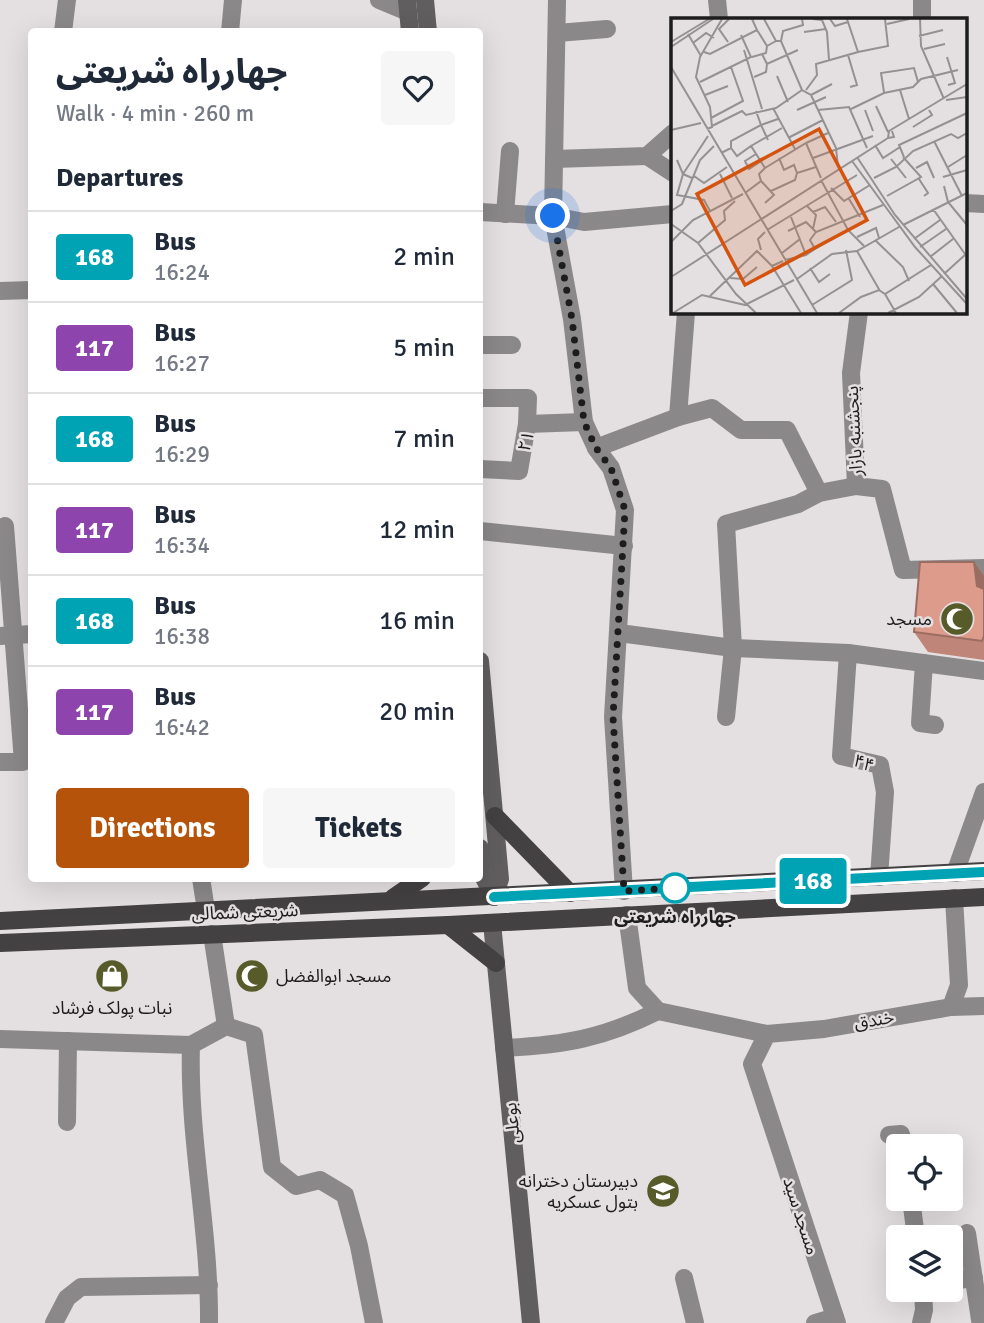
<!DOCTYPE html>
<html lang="en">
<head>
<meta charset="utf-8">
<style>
  :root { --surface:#fff; --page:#f6f6f7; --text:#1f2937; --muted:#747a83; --line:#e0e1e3; --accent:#b45309 }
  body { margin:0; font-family:Signika,"Noto Sans Arabic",sans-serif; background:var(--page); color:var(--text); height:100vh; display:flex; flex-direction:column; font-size:26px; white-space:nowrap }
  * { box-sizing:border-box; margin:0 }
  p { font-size:23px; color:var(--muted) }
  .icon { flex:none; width:38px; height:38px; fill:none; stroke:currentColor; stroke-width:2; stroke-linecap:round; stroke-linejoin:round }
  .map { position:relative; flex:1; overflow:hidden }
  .sheet { position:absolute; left:28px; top:28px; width:455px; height:854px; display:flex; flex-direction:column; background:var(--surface); border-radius:7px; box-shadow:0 7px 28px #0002 }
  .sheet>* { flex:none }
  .badge { padding:0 14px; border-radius:5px; font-size:24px; line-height:46px }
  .buttons { position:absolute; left:886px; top:1134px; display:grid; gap:14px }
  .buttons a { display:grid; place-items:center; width:77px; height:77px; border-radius:7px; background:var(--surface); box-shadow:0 7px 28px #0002; font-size:35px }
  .you { position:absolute; width:35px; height:35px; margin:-18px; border:5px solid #fff; border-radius:50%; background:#1a73e8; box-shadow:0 0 0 10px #1a73e833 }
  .map>.badge { position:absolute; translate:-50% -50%; box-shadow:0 0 0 4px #fff }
  h2 { padding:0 28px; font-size:26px; line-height:63px }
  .round { display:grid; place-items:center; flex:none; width:74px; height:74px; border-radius:7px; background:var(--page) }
  .head { display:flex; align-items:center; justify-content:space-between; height:119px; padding:0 28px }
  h1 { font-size:33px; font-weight:800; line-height:52px }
  .cta { display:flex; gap:14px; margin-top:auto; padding:14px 28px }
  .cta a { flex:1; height:80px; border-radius:7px; background:var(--accent); color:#fff; font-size:28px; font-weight:800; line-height:80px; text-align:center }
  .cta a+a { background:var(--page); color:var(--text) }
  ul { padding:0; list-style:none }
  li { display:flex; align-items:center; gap:21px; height:91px; padding:0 28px; border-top:2px solid var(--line) }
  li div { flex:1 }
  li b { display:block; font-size:26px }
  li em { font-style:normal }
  li .badge { min-width:77px; font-weight:700; text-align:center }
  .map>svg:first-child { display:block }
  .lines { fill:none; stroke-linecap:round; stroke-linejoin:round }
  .minor { stroke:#8a8889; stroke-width:18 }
  .secondary { stroke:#615e5f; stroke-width:18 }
  .primary { stroke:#444142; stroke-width:18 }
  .wall { fill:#be8578 }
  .shaded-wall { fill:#9b6c61 }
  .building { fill:#dd9b8b; stroke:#9b6c61; stroke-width:2 }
  .line-casing { stroke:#fff; stroke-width:16 }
  .line { stroke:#00a3b4; stroke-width:10 }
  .walk { stroke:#1e1d1d; stroke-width:7; stroke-dasharray:0 12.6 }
  .stop-dot { fill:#fff; stroke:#00a3b4; stroke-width:3.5 }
  .labels { text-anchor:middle; stroke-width:5; stroke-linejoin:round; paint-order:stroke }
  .street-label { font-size:18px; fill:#1e1d1d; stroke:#e4dfe0 }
  .poi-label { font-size:18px; fill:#1e1d1d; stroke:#e4dfe0; text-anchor:end }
  .stop-label { font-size:18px; font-weight:bold; fill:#1e1d1d; stroke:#e4dfe0 }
  .inset-road { fill:none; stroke:#959192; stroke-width:2 }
  .view { fill:#d4530e; fill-opacity:0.15; stroke:#d4530e; stroke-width:3.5 }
  .inset-edge { fill:none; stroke:#1e1d1d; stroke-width:3.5 }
</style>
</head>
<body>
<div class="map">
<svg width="984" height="1323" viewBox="0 0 984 1323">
  <rect width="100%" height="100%" fill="#e4dfe0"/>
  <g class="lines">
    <g class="minor">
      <path d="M379,0L408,12"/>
      <path d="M557,0L553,216L572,319L584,422L596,448L611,468L625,510L613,717L624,891"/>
      <path d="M717,0L719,19"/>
      <path d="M922,0V19"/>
      <path d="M63,32L67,0"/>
      <path d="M230,32L233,0"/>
      <path d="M557,33L607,29"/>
      <path d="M647,156L673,173"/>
      <path d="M554,159L647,156L673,133"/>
      <path d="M965,203L984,204"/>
      <path d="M480,212L553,216L584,222L673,214"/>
      <path d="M505,214L510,151"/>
      <path d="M0,291L32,290"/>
      <path d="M859,312L851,373L856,486L882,489L903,570L984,568"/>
      <path d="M480,345H512"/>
      <path d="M480,398H528L527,424"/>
      <path d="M678,417L686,312"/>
      <path d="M596,448L678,417L712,408L741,430H787L819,493"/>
      <path d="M480,469L519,471L527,424L584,422"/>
      <path d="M480,531L624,546"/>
      <path d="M619,633L733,648L848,653L984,671"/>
      <path d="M0,636L32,634"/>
      <path d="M848,653L841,756L880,765L885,792L879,877"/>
      <path d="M924,663L920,723L935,725"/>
      <path d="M726,717L733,648L726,524L798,504L819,493L856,486"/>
      <path d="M0,762H23L5,526"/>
      <path d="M955,873L984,792"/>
      <path d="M201,878L206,910"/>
      <path d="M627,915L637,988L658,1011L767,1034"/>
      <path d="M951,1007L984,1006"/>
      <path d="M226,1026L254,1035L272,1167L296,1186L320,1180L345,1195L359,1246L374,1323"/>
      <path d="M0,1039L191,1045"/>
      <path d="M504,1048C565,1045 604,1038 658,1011"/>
      <path d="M67,1122L68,1041"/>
      <path d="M889,1135L901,1134L903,1146"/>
      <path d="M911,1199L916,1237"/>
      <path d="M967,1233L980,1320"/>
      <path d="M684,1278L695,1323"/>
      <path d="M950,1281L974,1278"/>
      <path d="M54,1323L67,1298L81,1287L209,1285"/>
      <path d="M209,1323C210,1230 188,1138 191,1045L226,1026L212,934"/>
      <path d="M815,1323L835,1317"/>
      <path d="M837,1323L752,1064L767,1034L824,1029L951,1007L959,985L954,898"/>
      <path d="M921,1323L924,1310L923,1290"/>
    </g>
    <g class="secondary">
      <path d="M407,0L410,32"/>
      <path d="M425,0L428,32"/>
      <path d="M480,661L500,879L494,897"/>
      <path d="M480,848L482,874L494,897"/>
      <path d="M492,923L531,1323"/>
    </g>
    <g class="primary">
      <path d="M495,816L570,893"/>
      <path d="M393,898L422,878"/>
      <path d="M0,921L984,871"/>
      <path d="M448,925L496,963"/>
      <path d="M0,943L448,925L984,897"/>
    </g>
  </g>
  <path class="wall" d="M974,562L984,576V660L928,652L914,632Z"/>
  <path class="shaded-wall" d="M974,562L984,576V595L977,586Z"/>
  <path class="building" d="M920,562H974L977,586L984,589V636L982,641L914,632Z"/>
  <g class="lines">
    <g class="line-casing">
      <path id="line" d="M494,897L984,872"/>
    </g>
    <use href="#line" class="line"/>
    <path class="walk" d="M553,216L572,319L584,422L596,448L611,468L625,510L613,717L624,891L675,888"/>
  </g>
  <defs>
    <g id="mosque-disc" transform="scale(1.75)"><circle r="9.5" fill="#575b29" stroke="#e4dfe0"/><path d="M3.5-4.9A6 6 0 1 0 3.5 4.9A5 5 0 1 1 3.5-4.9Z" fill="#fff"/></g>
    <g id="shop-disc" transform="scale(1.75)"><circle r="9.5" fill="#575b29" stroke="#e4dfe0"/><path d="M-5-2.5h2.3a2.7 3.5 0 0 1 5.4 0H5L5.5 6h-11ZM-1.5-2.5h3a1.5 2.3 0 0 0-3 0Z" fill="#fff"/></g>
    <g id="school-disc" transform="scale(1.75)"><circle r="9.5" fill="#575b29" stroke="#e4dfe0"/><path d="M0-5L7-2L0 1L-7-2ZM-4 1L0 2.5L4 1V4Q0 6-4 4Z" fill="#fff"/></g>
  </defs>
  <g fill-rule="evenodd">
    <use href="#mosque-disc" x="957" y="619"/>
    <use href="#shop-disc" x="112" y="976"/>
    <use href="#mosque-disc" x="252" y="976"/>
    <use href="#school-disc" x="663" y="1191"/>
  </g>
  <circle class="stop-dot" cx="675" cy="888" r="14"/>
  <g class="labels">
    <g class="street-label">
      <text transform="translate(854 431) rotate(-93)" y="6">پنجشنبه بازار</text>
      <text transform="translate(526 441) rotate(-75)" y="6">۲۱</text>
      <text transform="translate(864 763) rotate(19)" y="6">۴۴</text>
      <text transform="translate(245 912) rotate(-2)" y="6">شریعتی شمالی</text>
      <text transform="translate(874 1020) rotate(-10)" y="6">خندق</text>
      <text transform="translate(512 1123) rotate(-96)" y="6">بوعلی</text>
      <text transform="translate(801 1216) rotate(72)" y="6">مسجد سید</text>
    </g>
    <g class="poi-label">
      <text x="932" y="625">مسجد</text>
      <text x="276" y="982" text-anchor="start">مسجد ابوالفضل</text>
      <text x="112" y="1014" text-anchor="middle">نبات پولک فرشاد</text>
      <text x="638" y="1187">دبیرستان دخترانه<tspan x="638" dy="21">بتول عسکریه</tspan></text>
    </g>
    <g class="stop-label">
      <text x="675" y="923">جهارراه شریعتی</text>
    </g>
  </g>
  <g transform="translate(671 18)">
    <rect width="296" height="296" fill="#e4dfe0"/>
    <path class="inset-road" d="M93,1L105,23H110L131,72L140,77L165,130L167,149M142,1L151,2L156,14L158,42M159,1L164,8L177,4M249,1L250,28L273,81M216,6L238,1M86,12L96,28L105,23M133,14L155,11M17,16L30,38M248,18L272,12M110,23L112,13L132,7L131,1M0,24L38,1M57,24L48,11L58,1M22,25L35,15L43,20M0,29L42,1M253,31L274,26M73,32L91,91M33,34L39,36L86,12L81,1M187,34L217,28L214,1M91,36L96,46L127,32M177,37L186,67L179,69M81,39L95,35L96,28M276,39L284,65L277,67M0,49L146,295M106,58L117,84M83,59L95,54L96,46M29,64L80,39L70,17M135,72L146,57L145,46L187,34L176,1M229,72L238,101M213,74L210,55L243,50L247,64M34,77L57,68M140,77L161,66M275,82L296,79M205,88L217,114M102,90L124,131M180,91L213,75L242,69L250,61L287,52M126,92L155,79M147,92L178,89L196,130M194,92L202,113M40,100L72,83L60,49M41,108L71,93L75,97L105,90L131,72M242,109L261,97L258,92M36,111L41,109L39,89L25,59L29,39L51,1M0,112L30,105M221,113L223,119L217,120L218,113L296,66M117,120L152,102M97,122L90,107L107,101M263,123L291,178M135,125L157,115M204,127L212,140L229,129M80,128L111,110M60,130V123L90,107L85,93M50,135L60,130L66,138L80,128L94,150L135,125L150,160M85,136L74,143L78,151L99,137M186,139L224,197L296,281M233,139L228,127L296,95M108,140L113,152L123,147L126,155M142,140L202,118M220,141L235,160M6,142L12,156L6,177L33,182L39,193M181,143L244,229L296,286M277,149L296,137M245,150L256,144L263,160M49,156L61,180M23,158L33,165L56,149M272,159L296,152M21,160L12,156L37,118M203,160L225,149L242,133L280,116L287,120L296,115M248,161L257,175L253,178M150,162L177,212L193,228M90,163L103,177L94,185M273,168L277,184L296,207M160,170L173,183L199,167M100,173L124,162L126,155L145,149M74,175L90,163L88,156L94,150M216,178L250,159L232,139M178,181L189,199M136,188L145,197L142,211M262,191L294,236M0,193L11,186L29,142L43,128M142,194L154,189L165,204M0,206L27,225L65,276L85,295M232,207L296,175M96,212L186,157M117,213L135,204L145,214M186,219L205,210L208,220M243,221L269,202M204,222L232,249L238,263M0,224L22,202L72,176M27,225L54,202L53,193L64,183M249,229L275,211M144,231L177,212M90,232L87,221L94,214M186,233L209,273M111,235L129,221M135,237L144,231L139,222L145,214L212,187M259,239L282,221M114,242L135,237L120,199M101,248L130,295M139,250L148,264L159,256M273,256L295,236M0,259L217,120M59,260L72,261L86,249M126,261L161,236L186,233L228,209M262,266L286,295M214,276L225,295M39,278L86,233L101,248L112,243M74,287L123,262M141,287L181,262L175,232M2,295L31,277L74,287M168,295L190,279L208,272L214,276L260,247M217,295L248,279L271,258"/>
    <path class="view" d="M148,111L196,202L74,267L26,176Z"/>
    <rect width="296" height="296" class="inset-edge"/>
  </g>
</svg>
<div class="buttons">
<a><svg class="icon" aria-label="locate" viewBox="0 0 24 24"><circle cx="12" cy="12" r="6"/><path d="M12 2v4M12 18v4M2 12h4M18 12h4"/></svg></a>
<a><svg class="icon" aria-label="layers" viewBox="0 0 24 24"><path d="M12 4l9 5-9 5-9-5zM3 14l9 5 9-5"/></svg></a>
</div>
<div class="you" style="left:553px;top:216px"></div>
<b class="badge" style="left:813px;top:881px;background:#00a3b4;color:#fff">168</b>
<section class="sheet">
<div class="head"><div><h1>جهارراه شریعتی</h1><p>Walk · 4 min · 260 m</p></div><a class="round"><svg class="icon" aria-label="heart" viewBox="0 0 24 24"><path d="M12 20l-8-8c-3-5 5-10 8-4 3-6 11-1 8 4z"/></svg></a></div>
<h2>Departures</h2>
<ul>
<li><span class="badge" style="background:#00a3b4;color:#fff">168</span><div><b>Bus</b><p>16:24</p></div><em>2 min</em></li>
<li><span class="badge" style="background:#8e44ad;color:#fff">117</span><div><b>Bus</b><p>16:27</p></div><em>5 min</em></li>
<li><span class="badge" style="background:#00a3b4;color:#fff">168</span><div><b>Bus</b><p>16:29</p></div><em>7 min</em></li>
<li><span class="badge" style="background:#8e44ad;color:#fff">117</span><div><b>Bus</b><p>16:34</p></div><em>12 min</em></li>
<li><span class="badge" style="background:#00a3b4;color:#fff">168</span><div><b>Bus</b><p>16:38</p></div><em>16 min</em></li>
<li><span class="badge" style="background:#8e44ad;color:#fff">117</span><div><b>Bus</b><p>16:42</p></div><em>20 min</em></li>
</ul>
<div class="cta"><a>Directions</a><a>Tickets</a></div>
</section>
</div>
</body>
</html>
